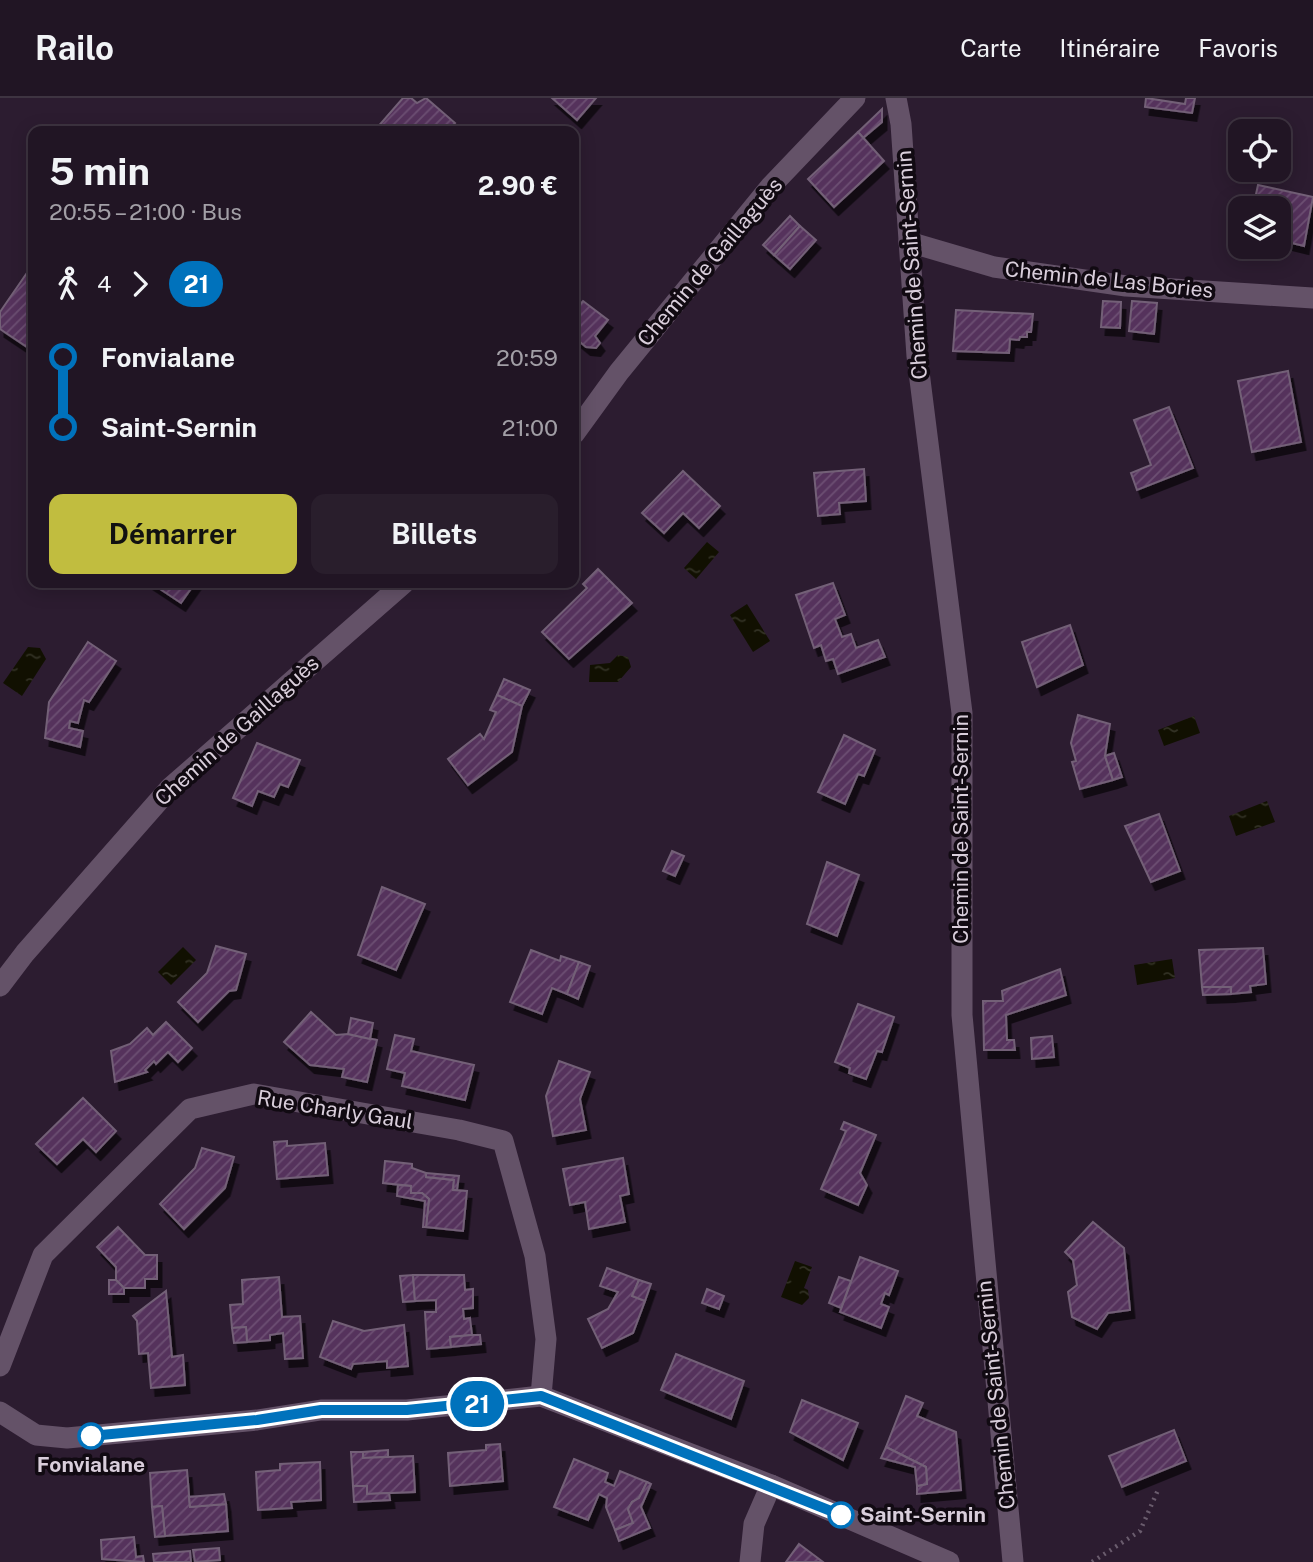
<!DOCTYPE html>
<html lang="fr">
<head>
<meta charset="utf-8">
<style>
  :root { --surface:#211524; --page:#291e2c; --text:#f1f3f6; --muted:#a29fa6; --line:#3e3441; --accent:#c1bd3f }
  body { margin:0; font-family:"Public Sans",sans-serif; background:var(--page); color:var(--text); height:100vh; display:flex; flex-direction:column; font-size:26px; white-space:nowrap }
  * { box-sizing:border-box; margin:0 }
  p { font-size:23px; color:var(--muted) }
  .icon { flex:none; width:38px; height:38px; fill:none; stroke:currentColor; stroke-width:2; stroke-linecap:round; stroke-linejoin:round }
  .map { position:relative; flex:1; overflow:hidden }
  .sheet { position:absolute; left:28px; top:28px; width:551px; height:462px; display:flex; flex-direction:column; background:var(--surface); border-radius:14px; box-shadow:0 4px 18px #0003,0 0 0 2px var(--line) }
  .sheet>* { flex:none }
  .badge { padding:0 14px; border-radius:23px; font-size:24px; line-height:46px }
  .buttons { position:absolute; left:1228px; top:21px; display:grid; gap:14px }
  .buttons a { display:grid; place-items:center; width:63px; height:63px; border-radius:14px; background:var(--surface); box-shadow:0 4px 18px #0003,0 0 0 2px var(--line); font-size:35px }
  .map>.badge { position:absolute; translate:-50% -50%; box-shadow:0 0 0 4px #fff }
  .legs { display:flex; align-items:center; gap:10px; height:77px; padding:0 21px; font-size:23px }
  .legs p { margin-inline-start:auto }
  .overview { display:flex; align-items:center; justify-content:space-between; height:119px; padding:0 21px }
  h1 { font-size:38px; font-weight:700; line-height:52px }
  .button { display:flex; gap:14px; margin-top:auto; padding:14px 21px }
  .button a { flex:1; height:80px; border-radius:14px; background:var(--accent); color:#111; font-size:28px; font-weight:700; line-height:80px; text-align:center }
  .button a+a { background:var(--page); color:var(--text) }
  ul { padding:0 21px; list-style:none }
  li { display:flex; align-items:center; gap:24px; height:70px; font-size:26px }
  li i { display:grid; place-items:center; width:10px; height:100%; margin:0 9px; background:currentColor }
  li i::after { content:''; width:18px; height:18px; margin:-9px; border:5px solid; border-radius:50%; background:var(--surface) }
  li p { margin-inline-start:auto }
  li:first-child i { background:linear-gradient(#0000 50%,currentColor 0) }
  li:last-child i { background:linear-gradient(currentColor 50%,#0000 0) }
  header { display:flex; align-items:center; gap:42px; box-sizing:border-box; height:98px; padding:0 35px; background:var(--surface); border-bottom:2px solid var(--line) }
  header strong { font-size:33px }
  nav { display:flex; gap:38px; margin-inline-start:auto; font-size:24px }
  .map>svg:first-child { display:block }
  .water { fill:url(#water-ripples) }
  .building { fill:url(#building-hatch); stroke:#736077; stroke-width:2; filter:url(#shadow) }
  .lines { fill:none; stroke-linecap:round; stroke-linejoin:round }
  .path { stroke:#6a5c6d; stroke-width:4.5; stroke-dasharray:2 5; stroke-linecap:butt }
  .street { stroke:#645268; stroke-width:21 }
  .line-1-casing { stroke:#fff; stroke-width:16 }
  .line-1 { stroke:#0072bc; stroke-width:10 }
  .stop-1-dot { fill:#fff; stroke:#0072bc; stroke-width:3.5 }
  .labels { text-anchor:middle; stroke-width:7; stroke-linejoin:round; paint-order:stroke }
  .street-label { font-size:21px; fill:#d9cedb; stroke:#110a12 }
  .stop-label { font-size:21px; font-weight:bold; fill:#d9cedb; stroke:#110a12 }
</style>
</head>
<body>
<header>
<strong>Railo</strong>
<nav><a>Carte</a><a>Itinéraire</a><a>Favoris</a></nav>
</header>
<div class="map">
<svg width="1313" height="1464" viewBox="0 0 1313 1464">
  <defs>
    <pattern id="water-ripples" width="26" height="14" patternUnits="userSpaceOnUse" patternTransform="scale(1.75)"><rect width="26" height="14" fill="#111001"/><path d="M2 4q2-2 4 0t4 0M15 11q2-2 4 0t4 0" fill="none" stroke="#333225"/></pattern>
    <pattern id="building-hatch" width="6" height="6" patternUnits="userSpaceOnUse" patternTransform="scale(1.75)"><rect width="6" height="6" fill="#55335c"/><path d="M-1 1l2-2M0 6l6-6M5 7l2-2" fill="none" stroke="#6d4f73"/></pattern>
    <filter id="shadow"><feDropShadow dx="4.5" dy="8" stdDeviation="0" flood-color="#0009"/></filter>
  </defs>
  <rect width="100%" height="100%" fill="#2c1c30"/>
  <g class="water">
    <path d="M707,444L719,454L696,481L684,470Z"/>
    <path d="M747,506L770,543L753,554L730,517Z"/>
    <path d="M28,549L40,550L46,561L22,598L3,585Z"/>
    <path d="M618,557L628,559L631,569L618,584H589L590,567L610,565Z"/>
    <path d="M1194,618L1200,635L1164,648L1158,632Z"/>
    <path d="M1267,703L1275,724L1236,738L1229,718Z"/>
    <path d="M183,849L196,862L171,887L158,874Z"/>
    <path d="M1172,861L1175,880L1137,887L1134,867Z"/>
    <path d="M795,1163L812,1169L804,1190L808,1192L809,1200L802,1207L781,1199Z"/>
  </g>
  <g class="building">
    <path d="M403,0H411L417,5L426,0L455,25L447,33H378L376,31Z"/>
    <path d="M552,0H596L577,22Z"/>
    <path d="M1146,0L1185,6L1186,0H1195L1192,15L1145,9Z"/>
    <path d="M882,11V24L863,40L858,34Z"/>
    <path d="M858,34L884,63L834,109L808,81Z"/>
    <path d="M1258,87L1313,99L1304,148L1279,142V110H1253Z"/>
    <path d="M790,118L800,128L774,157L763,147Z"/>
    <path d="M800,128L816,142L790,171L774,157Z"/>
    <path d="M31,169L33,171V239L27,249L0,231V214Z"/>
    <path d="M583,203L608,222L595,238L600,245L596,250L586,249L574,239V213Z"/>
    <path d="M1103,203L1121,204L1120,230L1101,229Z"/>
    <path d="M1132,203L1157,205L1154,236L1129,233Z"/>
    <path d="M956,212L1033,216L1031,234H1027V239H1020L1019,242L1010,241L1009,255L953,253Z"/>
    <path d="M1288,273L1301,344L1252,354L1238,283Z"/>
    <path d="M1169,309L1193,370L1137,392L1131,375L1151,367L1134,322Z"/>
    <path d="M864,371L866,403L839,405L840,416L818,418L814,375Z"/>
    <path d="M683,373L720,408L699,430L683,415L664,435L642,415Z"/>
    <path d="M598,471L632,505L569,561L542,534L587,490L583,486Z"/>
    <path d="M151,485H195L181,505Z"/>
    <path d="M833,485L845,517L835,521L842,539L851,536L856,550L878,542L885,559L838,576L833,561L826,563L821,547L814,550L796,497Z"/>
    <path d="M1070,527L1083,567L1037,589L1022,544Z"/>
    <path d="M88,544L116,563L89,604L84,602L78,625L70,623L69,630L83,633L80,649L45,640L49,604Z"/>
    <path d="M504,581L530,592L522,608L497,597Z"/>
    <path d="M497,597L522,608L512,654L468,687L448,661L480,636L484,641L496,614L490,612Z"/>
    <path d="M1078,617L1110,626L1105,658L1113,682L1080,691L1072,664L1076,663L1071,645Z"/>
    <path d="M844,637L875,652L864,678L858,676L845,706L818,694Z"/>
    <path d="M257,645L300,662L288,689L280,686L274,699L258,693L252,708L233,700Z"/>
    <path d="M1114,655L1122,679L1113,682L1105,658Z"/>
    <path d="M1159,716L1180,773L1151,784L1125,728Z"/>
    <path d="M672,753L684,758L675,778L663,773Z"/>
    <path d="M827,764L859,777L837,838L807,826Z"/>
    <path d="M382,789L425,806L396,872L358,857Z"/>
    <path d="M216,848L246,856L236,892L229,893L198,924L178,904L207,875Z"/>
    <path d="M1263,850L1266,886L1250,888L1251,894L1231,896V889H1202L1199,852Z"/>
    <path d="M531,852L560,863L561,858L579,864L567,896L552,890L542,916L510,904Z"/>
    <path d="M579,864L590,868L578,901L567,896Z"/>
    <path d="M1060,871L1066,897L1006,917L1007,942H1014L1015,952H984L983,903H1003L1002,893Z"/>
    <path d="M1202,889H1231V896L1203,897Z"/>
    <path d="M858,906L894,919L882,954L877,953L866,981L849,975L850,970L835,964Z"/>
    <path d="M311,914L336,937L348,936L377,942L367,984L342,979L344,971L310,967L284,944Z"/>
    <path d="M351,920L373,925L370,941L348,936Z"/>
    <path d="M166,924L192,950L178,964L168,954L156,966L154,963L145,972L147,974L115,984L111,953L130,946L147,930L153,937Z"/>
    <path d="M395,937L414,941L411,953L474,967L465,1002L402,988L405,975L387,971Z"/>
    <path d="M1052,938L1054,959L1032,961L1031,940Z"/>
    <path d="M559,963L590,974L580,1001L586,1032L553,1038L546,998Z"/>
    <path d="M83,1000L116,1033L96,1054L83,1041L57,1066L36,1046Z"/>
    <path d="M844,1024L876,1037L860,1075L867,1087L858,1107L821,1091L846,1033L841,1031Z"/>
    <path d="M287,1043V1048L325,1045L328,1077L277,1081L274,1044Z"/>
    <path d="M202,1050L234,1059L225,1090L184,1131L160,1106L195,1070Z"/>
    <path d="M623,1060L629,1096L620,1098L625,1124L589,1131L585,1104L570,1107L563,1071Z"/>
    <path d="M385,1063L412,1066V1070L426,1075V1079L454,1082L453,1092L467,1093L463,1133L426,1129L429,1101L422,1095H411V1088L383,1085Z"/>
    <path d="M426,1075L459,1078L457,1092H453L454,1082L426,1079Z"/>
    <path d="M398,1087L411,1088V1095H422L429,1101L426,1129H423L425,1103L397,1098Z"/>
    <path d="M1093,1124L1124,1150L1130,1212L1108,1215L1097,1231L1072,1219L1068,1194L1077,1187L1073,1162L1065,1154Z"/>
    <path d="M118,1129L145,1157H157V1181H145V1190H124L116,1182V1169L97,1149Z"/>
    <path d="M860,1159L898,1173L889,1197L885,1195L881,1206L889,1209L881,1230L840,1214Z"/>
    <path d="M607,1170L639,1182L632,1198L645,1203L633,1235L602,1250L588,1221L608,1211L618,1194L600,1188Z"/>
    <path d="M413,1177L415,1203L403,1204L400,1178Z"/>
    <path d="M413,1177H464L465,1192L473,1191V1210L463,1211L464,1221L470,1220L472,1237L450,1239L451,1249L427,1251L425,1214H436V1202L415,1203Z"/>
    <path d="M279,1179L282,1219L300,1218L303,1260L285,1261L283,1235L270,1237V1242L247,1244L246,1229L232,1230L230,1207L243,1206L242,1182Z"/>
    <path d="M839,1179L851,1183L841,1210L829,1205Z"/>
    <path d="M109,1182H116L124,1190V1196H109Z"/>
    <path d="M639,1182L651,1186L645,1203L632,1198Z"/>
    <path d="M707,1191L724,1198L719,1211L702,1205Z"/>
    <path d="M166,1193L172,1259L183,1257L185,1287L151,1290L148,1255L139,1256L137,1223L133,1218Z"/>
    <path d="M333,1223L364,1233L404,1227L408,1268L387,1270V1263L353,1266L351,1271L320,1259Z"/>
    <path d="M246,1229L247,1244L234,1245L232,1230Z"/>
    <path d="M472,1237H480L481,1246L451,1249L450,1239Z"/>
    <path d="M676,1256L744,1283L731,1321L661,1292Z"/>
    <path d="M906,1298L923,1305L917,1318L956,1334L961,1392L917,1396V1388L927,1386L926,1369L886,1349Z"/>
    <path d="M802,1302L858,1325L843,1362L790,1334Z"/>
    <path d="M1174,1332L1186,1363L1122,1389L1109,1358Z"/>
    <path d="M500,1346L503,1383L450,1388L448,1355L486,1352V1347Z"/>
    <path d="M886,1349L926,1369L927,1386L917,1388L915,1369L881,1360Z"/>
    <path d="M388,1352V1359L363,1360V1354Z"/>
    <path d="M351,1354H363V1360L413,1358L415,1394L367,1396V1388H353Z"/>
    <path d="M574,1361L608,1375L605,1384L614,1388L620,1373L647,1384L639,1400L632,1404L628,1411L633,1425L615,1432L606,1409L607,1400L599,1396L588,1422L554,1409Z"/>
    <path d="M320,1364L321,1402L291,1404L292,1410L258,1412L256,1374L280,1372V1366Z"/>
    <path d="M187,1372L190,1409L226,1406L228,1433L165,1438L162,1408L152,1409L150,1375Z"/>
    <path d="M647,1384L651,1386L641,1409L650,1430L619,1443L615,1432L633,1425L628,1411L632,1404L639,1400Z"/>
    <path d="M353,1388H367V1396L389,1395L390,1402L354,1404Z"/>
    <path d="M224,1396L226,1406L190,1409L189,1399Z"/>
    <path d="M162,1408L165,1438L155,1439L152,1409Z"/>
    <path d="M134,1439L136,1459L143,1458L144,1464L102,1461L101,1442Z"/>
    <path d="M799,1446L823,1464H786Z"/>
    <path d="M219,1450L220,1462L195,1464L193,1452Z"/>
    <path d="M190,1453L191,1464H154L153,1456Z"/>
  </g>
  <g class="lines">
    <path class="path" d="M1092,1464L1140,1433L1158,1392"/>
    <g class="street">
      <path d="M896,0L901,26L917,258L962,615V917L1013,1464"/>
      <path d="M909,144L994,169L1126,188L1313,200"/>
      <path d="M574,336L619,274L771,88L855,0"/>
      <path d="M0,888L25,855L170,690L404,485"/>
      <path d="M0,1268L43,1157L190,1011L254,996L459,1032L503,1043L535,1158L546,1241L541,1298"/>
      <path d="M0,1314L36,1337L67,1340L257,1322L321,1312H407L541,1298L771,1387L949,1464"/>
      <path d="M750,1464L754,1426L771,1387"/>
    </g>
  </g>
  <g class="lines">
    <g class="line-1-casing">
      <path id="line-1" d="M91,1338L257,1322L321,1312H407L541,1298L841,1417"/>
    </g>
    <use href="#line-1" class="line-1"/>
  </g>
  <g class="stop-1-dot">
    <circle cx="91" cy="1338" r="12"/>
    <circle cx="841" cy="1417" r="12"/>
  </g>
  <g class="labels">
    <g class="street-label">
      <text transform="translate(710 164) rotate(-50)" y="7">Chemin de Gaillaguès</text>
      <text transform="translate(912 167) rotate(-94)" y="7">Chemin de Saint-Sernin</text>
      <text transform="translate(1109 182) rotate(6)" y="7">Chemin de Las Bories</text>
      <text transform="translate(237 633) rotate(-42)" y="7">Chemin de Gaillaguès</text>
      <text transform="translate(961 731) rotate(-90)" y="7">Chemin de Saint-Sernin</text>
      <text transform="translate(335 1012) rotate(9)" y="7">Rue Charly Gaul</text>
      <text transform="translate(996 1297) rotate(-96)" y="7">Chemin de Saint-Sernin</text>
    </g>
    <g class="stop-label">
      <text x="91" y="1374">Fonvialane</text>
      <text x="860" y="1424" text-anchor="start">Saint-Sernin</text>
    </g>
  </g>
</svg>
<div class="buttons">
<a><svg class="icon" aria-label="locate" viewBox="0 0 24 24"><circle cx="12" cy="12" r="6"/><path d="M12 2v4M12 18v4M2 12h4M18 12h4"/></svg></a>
<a><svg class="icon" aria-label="layers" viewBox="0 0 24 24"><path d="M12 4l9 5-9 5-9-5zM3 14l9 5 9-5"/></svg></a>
</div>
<b class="badge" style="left:477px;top:1306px;background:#0072bc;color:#fff">21</b>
<section class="sheet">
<div class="overview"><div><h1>5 min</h1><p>20:55 – 21:00 · Bus</p></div><b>2.90 €</b></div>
<div class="legs"><svg class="icon" aria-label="walk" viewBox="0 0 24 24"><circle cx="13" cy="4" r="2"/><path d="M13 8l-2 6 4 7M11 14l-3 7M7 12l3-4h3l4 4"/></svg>4<svg class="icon" aria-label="forward" viewBox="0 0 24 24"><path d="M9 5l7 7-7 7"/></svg><b class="badge" style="background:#0072bc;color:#fff">21</b></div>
<ul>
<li><i style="color:#0072bc"></i><b>Fonvialane</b><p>20:59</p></li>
<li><i style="color:#0072bc"></i><b>Saint-Sernin</b><p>21:00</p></li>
</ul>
<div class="button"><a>Démarrer</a><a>Billets</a></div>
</section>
</div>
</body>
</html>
